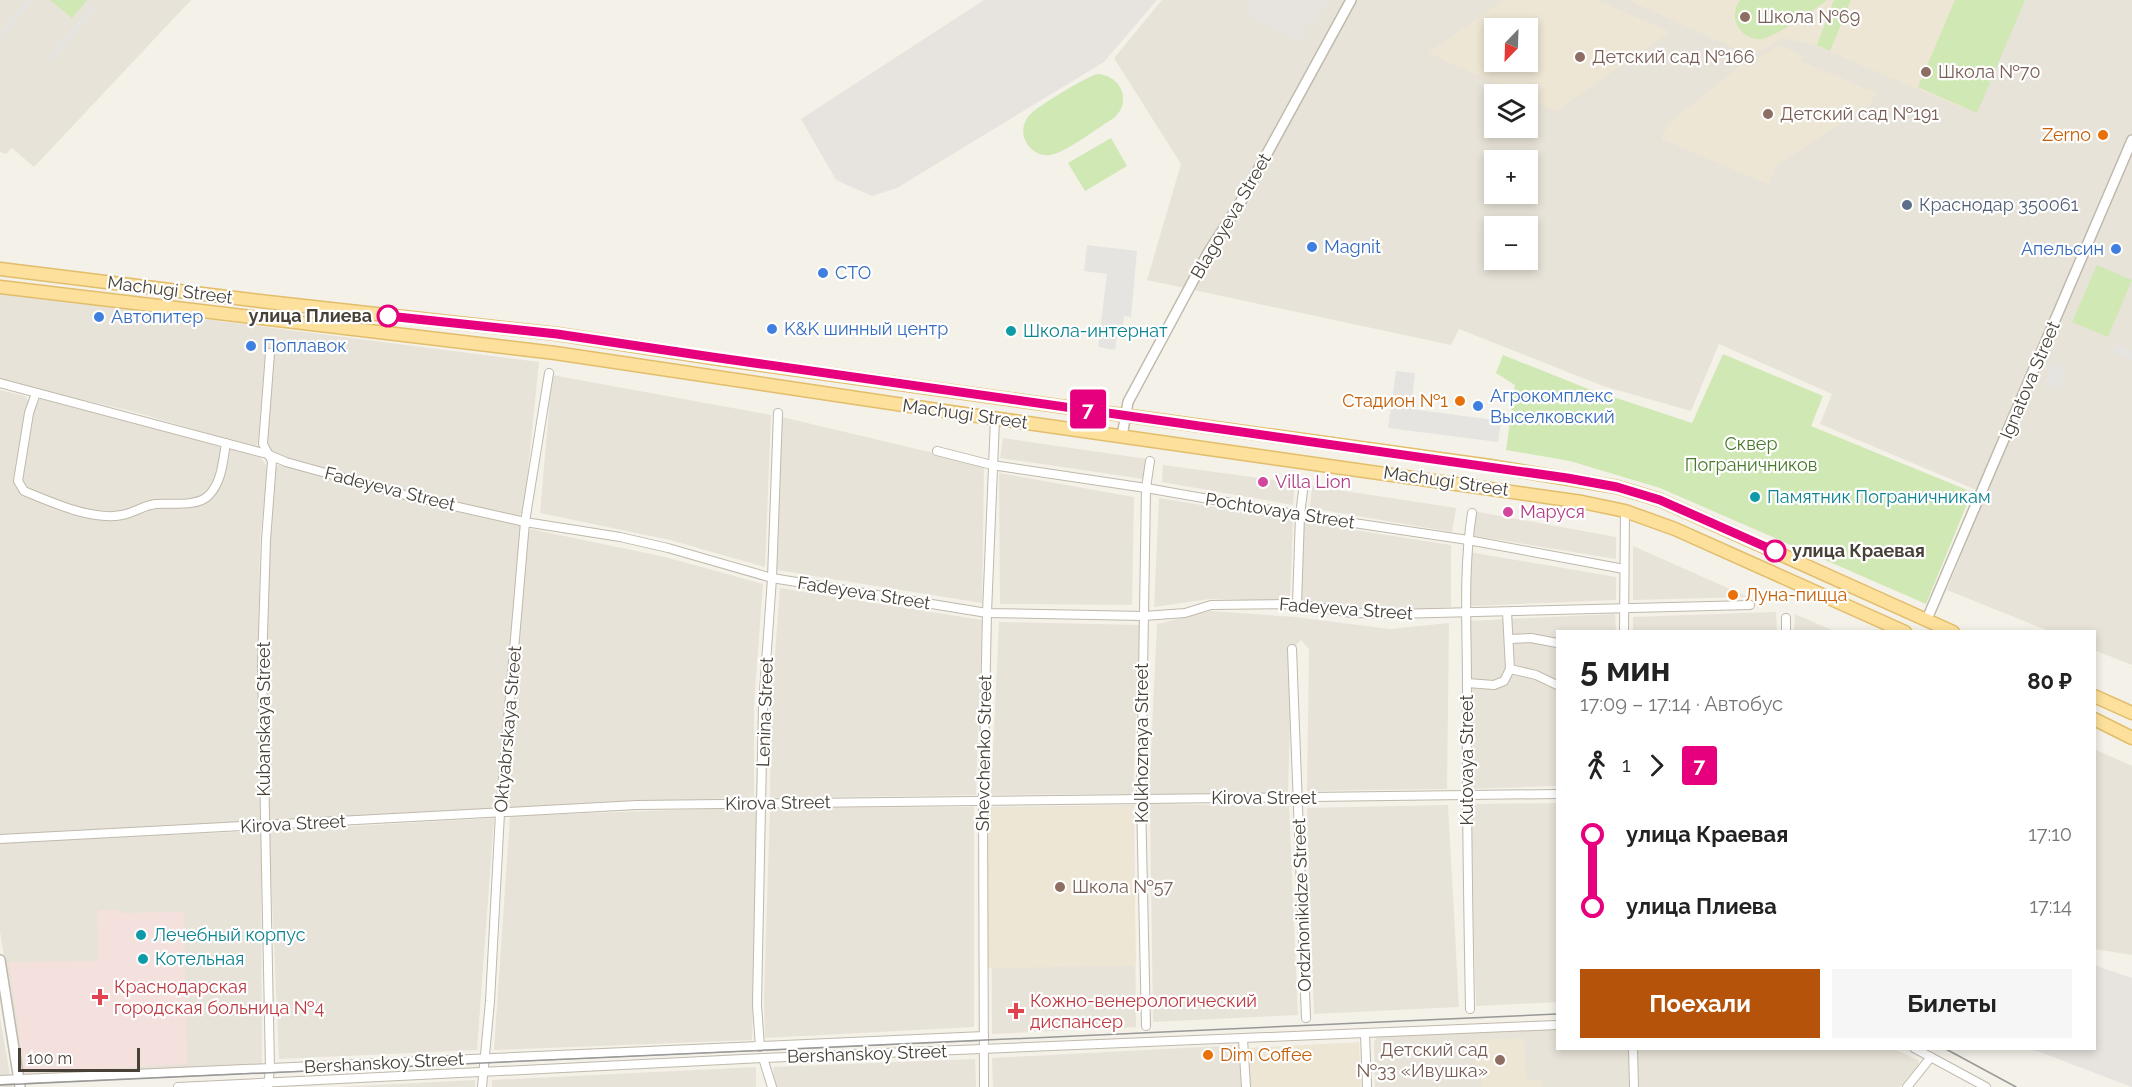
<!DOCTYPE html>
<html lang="ru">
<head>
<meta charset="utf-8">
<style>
  :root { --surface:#fff; --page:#f6f6f6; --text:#222; --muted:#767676; --accent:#b45309 }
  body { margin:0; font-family:Raleway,sans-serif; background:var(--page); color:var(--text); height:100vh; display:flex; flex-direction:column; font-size:22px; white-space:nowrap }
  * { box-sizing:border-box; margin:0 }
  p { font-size:20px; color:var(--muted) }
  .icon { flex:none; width:33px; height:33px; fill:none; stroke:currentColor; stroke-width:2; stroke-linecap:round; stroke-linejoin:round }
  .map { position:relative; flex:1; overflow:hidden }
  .side { position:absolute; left:1556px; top:630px; width:540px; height:420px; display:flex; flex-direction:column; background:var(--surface); border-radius:0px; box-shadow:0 3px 9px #0003 }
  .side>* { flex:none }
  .badge { padding:0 12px; border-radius:4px; font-size:21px; line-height:39px }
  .needle { width:39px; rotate:203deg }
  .buttons { position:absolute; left:1484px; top:18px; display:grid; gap:12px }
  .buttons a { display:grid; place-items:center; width:54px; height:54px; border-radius:0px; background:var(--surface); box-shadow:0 3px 9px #0003; font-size:30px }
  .scale { position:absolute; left:18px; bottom:15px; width:122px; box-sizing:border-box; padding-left:6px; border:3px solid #484138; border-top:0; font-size:16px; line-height:21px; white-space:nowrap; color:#484138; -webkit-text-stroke:4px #fff; paint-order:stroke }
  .map>.badge { position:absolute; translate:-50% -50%; box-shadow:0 0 0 3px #fff }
  .legs { display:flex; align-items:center; gap:9px; height:66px; padding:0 24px; font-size:20px }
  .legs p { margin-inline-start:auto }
  .head { display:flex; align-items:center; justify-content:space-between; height:102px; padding:0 24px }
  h1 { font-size:33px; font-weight:700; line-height:45px }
  .cta { display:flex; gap:12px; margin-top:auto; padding:12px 24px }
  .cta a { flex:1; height:69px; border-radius:0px; background:var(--accent); color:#fff; font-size:24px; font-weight:700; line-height:69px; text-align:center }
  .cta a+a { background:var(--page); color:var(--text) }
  ul { padding:0 24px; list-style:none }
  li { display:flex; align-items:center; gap:21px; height:72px; font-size:22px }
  li i { display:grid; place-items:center; width:9px; height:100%; margin:0 8px; background:currentColor }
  li i::after { content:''; width:15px; height:15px; margin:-8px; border:4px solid; border-radius:50%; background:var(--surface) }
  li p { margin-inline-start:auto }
  li:first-child i { background:linear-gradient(#0000 50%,currentColor 0) }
  li:last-child i { background:linear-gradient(currentColor 50%,#0000 0) }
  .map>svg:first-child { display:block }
  .residential { fill:#e8e3d8; fill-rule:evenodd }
  .industrial { fill:#e7e3de }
  .education { fill:#ede6d4; fill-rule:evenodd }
  .medical { fill:#f4e0dd }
  .green { fill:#d0e8b3 }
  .parking { fill:#e6e4e1 }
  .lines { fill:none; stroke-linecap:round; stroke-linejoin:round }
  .minor-casing { stroke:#c0b9ac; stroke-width:10 }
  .tertiary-casing { stroke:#c0b9ac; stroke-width:12 }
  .primary-casing { stroke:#e2bd6a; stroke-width:15 }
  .minor { stroke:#fff; stroke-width:8 }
  .tertiary { stroke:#fff; stroke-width:9 }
  .primary { stroke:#fce09b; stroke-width:12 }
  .tram { stroke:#989898; stroke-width:1.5 }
  .line-1-casing { stroke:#fff; stroke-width:14 }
  .line-1 { stroke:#e6007e; stroke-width:9 }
  .education-dot { fill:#8d6e63; stroke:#fff; stroke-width:2 }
  .food-dot { fill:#e8710a; stroke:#fff; stroke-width:2 }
  .service-dot { fill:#5c6f8a; stroke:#fff; stroke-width:2 }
  .shop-dot { fill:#3f7fe0; stroke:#fff; stroke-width:2 }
  .stop-1-dot { fill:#fff; stroke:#e6007e; stroke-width:3 }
  .culture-dot { fill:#0f9aa8; stroke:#fff; stroke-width:2 }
  .hotel-dot { fill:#d1479c; stroke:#fff; stroke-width:2 }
  .health-dot { fill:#e0444e; stroke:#fff; stroke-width:2 }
  .labels { text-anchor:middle; stroke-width:4.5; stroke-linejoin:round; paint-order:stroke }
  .education-label { font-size:18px; fill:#785e54; stroke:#fff; text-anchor:start }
  .food-label { font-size:18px; fill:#c56008; stroke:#fff; text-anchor:end }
  .service-label { font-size:18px; fill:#4e5e75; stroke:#fff; text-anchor:start }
  .street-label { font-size:18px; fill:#484138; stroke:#fff }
  .shop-label { font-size:18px; fill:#366cbe; stroke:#fff; text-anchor:start }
  .stop-label { font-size:18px; font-weight:bold; fill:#484138; stroke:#fff; text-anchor:end }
  .culture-label { font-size:18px; fill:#0d838f; stroke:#fff; text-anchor:start }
  .park-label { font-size:18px; fill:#49792b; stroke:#fff }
  .hotel-label { font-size:18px; fill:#b23c85; stroke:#fff; text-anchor:start }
  .health-label { font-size:18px; fill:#be3a42; stroke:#fff; text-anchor:start }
</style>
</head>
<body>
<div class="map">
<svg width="2132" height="1087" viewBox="0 0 2132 1087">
  <rect width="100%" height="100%" fill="#f4f1e9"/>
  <g class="residential">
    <path d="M0,0H191L34,167L12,148L6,154L0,152Z"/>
    <path d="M1162,0H2132V665L2094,650V632L2049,631L1947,590L1986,494L1820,424L1832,394L1719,344L1691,411L1603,386L1459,329L1451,345L1147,280L1181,164L1114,58ZM1494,28H1527V62H1494ZM1494,94H1527V128H1494ZM1494,160H1527V194H1494ZM1494,226H1527V260H1494Z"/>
    <path d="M0,293L539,362L524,510L520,516L512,517L285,460L265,450L274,355L271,347L265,355L258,443L254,447L131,411L0,381Z"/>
    <path d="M552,375L771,415L765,567L670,540L540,513Z"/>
    <path d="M0,390L25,396L29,402L15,482L21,493L67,511L103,518L148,507L207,499L227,451L232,449L261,458L268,468L260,540L258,664L260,823L0,835Z"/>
    <path d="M40,399L120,417L173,431L220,447V462L215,483L211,490L199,499L122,512L104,513L71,506L27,490L22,480L32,414Z"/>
    <path d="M782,417L984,465L982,603L776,570Z"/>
    <path d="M1003,438L1147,459L1144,479L1000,458Z"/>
    <path d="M279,465L404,498L519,523L523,530L497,809L269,823L266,664L269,540L274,468Z"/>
    <path d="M1163,465L1295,483L1293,505L1162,482Z"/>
    <path d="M999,473L1134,497L1132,605L1000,604Z"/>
    <path d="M1312,486L1456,508L1452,532L1310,508Z"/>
    <path d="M1159,498L1293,520L1290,601L1210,599L1154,607Z"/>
    <path d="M1473,511L1616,537V559L1469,535Z"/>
    <path d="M1303,522L1451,545V607L1391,612L1301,601Z"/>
    <path d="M531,529L665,557L763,584L754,705V797L504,808L528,533Z"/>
    <path d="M1633,546L1748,597L1633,600Z"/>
    <path d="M1469,552L1616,577V600L1471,606Z"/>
    <path d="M780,588L982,620L976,795L770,798L771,706Z"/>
    <path d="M1211,611L1295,617L1390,629L1449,623L1447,789L1307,791L1309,649L1301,640L1292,649L1288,794H1149L1157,624Z"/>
    <path d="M1776,612L1777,631H1633V617Z"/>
    <path d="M1615,614L1616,631L1557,632V786L1468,789L1467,621Z"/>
    <path d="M1795,614L1834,631H1794Z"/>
    <path d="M999,622L1140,625L1133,794L991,795Z"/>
    <path d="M2094,749L2132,766V955L2094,949Z"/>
    <path d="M1557,803V1002L1476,1006L1470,804Z"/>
    <path d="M1150,804L1289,806L1298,1015L1153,1022Z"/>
    <path d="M1134,805L1136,1027L992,1034L991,807Z"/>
    <path d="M1448,805L1459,1007L1314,1014L1307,808Z"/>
    <path d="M759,807L752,1040L494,1050L510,816Z"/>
    <path d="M974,807V1027L765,1038L764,997L770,808Z"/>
    <path d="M494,818L477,1050L279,1059L269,831Z"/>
    <path d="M261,831L262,1064L22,1075L0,931V842Z"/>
    <path d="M0,1018L12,1087H0Z"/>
    <path d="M1557,1028V1048L1630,1049L1632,1087H1375L1374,1042L1378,1036Z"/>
    <path d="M1241,1045L1243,1087H993L992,1058Z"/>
    <path d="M1637,1049H1894L1918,1060L1920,1064L1900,1087H1638Z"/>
    <path d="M975,1059L976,1087H775L773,1067Z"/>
    <path d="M756,1067V1087H492V1080Z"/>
    <path d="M475,1080V1087H336Z"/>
  </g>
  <g class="industrial">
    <path d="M984,0H1157L1104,62L897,188L872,196L836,180L801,119Z"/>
    <path d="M1252,0H1329L1316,23L1311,21L1299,43L1244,13Z"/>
    <path d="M2094,965L2132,978V1087L2032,1049L2094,1048Z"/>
  </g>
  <g class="education">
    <path d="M1504,0H1596L1670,32L1556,111L1527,98V94H1520L1428,53ZM1527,28V62H1494V28Z"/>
    <path d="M1628,0H2008L1962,108L1814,45L1782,38L1752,56Z"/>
    <path d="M1779,45L1803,56L1801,61L1876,93L1870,104L1776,166L1768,184L1661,139L1669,123L1748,60L1751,62Z"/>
    <path d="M1133,806L1136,966L986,968L983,808Z"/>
    <path d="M1524,1038L1526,1080H1541L1542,1087H1482V1079L1476,1080L1474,1040Z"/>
    <path d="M1359,1042L1361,1087H1250L1248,1048Z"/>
  </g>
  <path class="medical" d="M100,910H120V913L184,912L187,1064L25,1073L9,962L98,961L97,913Z"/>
  <g class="green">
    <path d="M50,0H87L72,18Z"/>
    <path d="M1740,0H1827C1815,9 1775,37 1762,39C1752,40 1743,35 1738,27C1733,18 1734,8 1740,0Z"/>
    <path d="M1834,0H1851L1830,51L1817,45Z"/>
    <path d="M1955,0H2025L1977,113L1918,87Z"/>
    <path d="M1098,74C1122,76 1132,102 1114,118C1097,128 1071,149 1054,154C1033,161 1014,135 1028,117C1034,108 1087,76 1098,74Z"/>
    <path d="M1111,138L1127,166L1085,191L1068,163Z"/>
    <path d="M2097,265L2132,280L2108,337L2072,322Z"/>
    <path d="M1723,354L1823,396L1811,426L1972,492L1926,604L1660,488L1570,461L1506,450L1515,385L1496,373L1503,355L1586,388L1692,423Z"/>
  </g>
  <g class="parking">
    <path d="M26,0H33L2,38L0,32Z"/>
    <path d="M91,6L96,9L52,62L48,58Z"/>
    <path d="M1087,245L1137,251L1131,317L1124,316L1123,329H1118L1115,350L1098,347L1107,274L1084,271Z"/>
    <path d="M2116,344L2132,351V360L2113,352Z"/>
    <path d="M2053,363L2066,369L2058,389L2045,383Z"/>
    <path d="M1396,371L1415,373L1411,409L1501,421L1498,442L1388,428Z"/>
  </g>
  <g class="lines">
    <g class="minor-casing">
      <g id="minor">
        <path d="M0,383L267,454L286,462L405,495L525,522L620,537L668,548L772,578L987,613L1144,616L1185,613L1211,605L1297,604L1352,613L1395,614L1750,605"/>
        <path d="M36,393L29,413L18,481L24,491C51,502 92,521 122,515C134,513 144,505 156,504C172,503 198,507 209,495C222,482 223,460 226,443"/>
        <path d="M937,451L992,465L1146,488L1300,515L1468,540L1624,569"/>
        <path d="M1297,604L1300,515L1304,483"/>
        <path d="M1507,612L1510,669L1536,675L1557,685"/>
        <path d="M1786,618V632"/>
        <path d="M1624,632L1625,511"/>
        <path d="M1509,639L1531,638L1557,643"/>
        <path d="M1292,649L1306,1018"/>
        <path d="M1467,683L1494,685L1504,681L1510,669"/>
        <path d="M0,839L637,805L1557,794"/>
        <path d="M1470,1009C1468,901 1466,793 1467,685C1467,628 1463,570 1472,513"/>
        <path d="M1146,1026L1141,799L1146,488L1150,461"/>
        <path d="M1365,1034L1367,1087"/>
        <path d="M1243,1039L1246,1087"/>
        <path d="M760,1047L757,1005L763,706L772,578L778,413"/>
        <path d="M1633,1048L1634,1087"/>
        <path d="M1914,1048L1986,1087"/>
        <path d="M763,1058L772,1087"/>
        <path d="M0,1080L984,1036"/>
        <path d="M268,1086L270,1069L262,665L266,540L272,461L263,444L270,353"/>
        <path d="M178,1087L763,1058L1557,1025"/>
        <path d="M482,1087L490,1001L500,813L525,522L549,373"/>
        <path d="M984,1087L983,800L987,613L995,419"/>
        <path d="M1907,1087L1931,1057"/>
      </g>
    </g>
    <g class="tertiary-casing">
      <g id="tertiary">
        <path d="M1122,436L1128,402L1208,253L1240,203L1351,0"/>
        <path d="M1927,619L2132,140"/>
        <path d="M0,960L20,1087"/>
      </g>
    </g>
    <g class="primary-casing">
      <g id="primary">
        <path d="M0,269L268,302L557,334L713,358L1490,466L1617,487L1660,500L1953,632"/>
        <path d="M0,287L555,353L964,414L1582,502L1625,511L1675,529L1905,632"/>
        <path d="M2094,696L2132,713"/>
        <path d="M2094,719L2132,738"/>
      </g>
    </g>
    <use href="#minor" class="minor"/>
    <use href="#tertiary" class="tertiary"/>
    <use href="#primary" class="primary"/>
    <g class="tram">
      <path d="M1944,1048L2016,1087"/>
      <path d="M0,1085L1557,1014"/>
    </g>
  </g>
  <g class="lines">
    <g class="line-1-casing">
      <path id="line-1" d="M388,316L557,334L712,357L1567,478L1617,487L1660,500L1775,551"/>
    </g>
    <use href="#line-1" class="line-1"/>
  </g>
  <g class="education-dot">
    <circle cx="1745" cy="17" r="6"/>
    <circle cx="1580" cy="57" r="6"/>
    <circle cx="1926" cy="72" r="6"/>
    <circle cx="1768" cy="114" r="6"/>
    <circle cx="1060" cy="887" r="6"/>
    <circle cx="1500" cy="1060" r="6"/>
  </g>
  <g class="food-dot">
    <circle cx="2103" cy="135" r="6"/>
    <circle cx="1460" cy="401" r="6"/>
    <circle cx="1733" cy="595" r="6"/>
    <circle cx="1208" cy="1055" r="6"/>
  </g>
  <circle class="service-dot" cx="1907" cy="205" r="6"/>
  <g class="shop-dot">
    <circle cx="1312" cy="247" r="6"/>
    <circle cx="2116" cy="249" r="6"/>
    <circle cx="823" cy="273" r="6"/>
    <circle cx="99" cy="317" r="6"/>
    <circle cx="772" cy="329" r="6"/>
    <circle cx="251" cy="346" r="6"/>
    <circle cx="1478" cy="406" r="6"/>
  </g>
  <g class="stop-1-dot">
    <circle cx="388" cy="316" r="10"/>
    <circle cx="1775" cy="551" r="10"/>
  </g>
  <g class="culture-dot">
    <circle cx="1011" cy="331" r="6"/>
    <circle cx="1755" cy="497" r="6"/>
    <circle cx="141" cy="935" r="6"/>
    <circle cx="143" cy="959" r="6"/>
  </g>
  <g class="hotel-dot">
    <circle cx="1263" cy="482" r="6"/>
    <circle cx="1508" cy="512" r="6"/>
  </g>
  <g class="health-dot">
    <path d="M97 988h6v6h6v6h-6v6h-6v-6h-6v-6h6z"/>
    <path d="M1013 1002h6v6h6v6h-6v6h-6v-6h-6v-6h6z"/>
  </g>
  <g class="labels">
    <g class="education-label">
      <text x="1757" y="23">Школа №69</text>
      <text x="1592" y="63">Детский сад №166</text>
      <text x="1938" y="78">Школа №70</text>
      <text x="1780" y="120">Детский сад №191</text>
      <text x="1072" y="893">Школа №57</text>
      <text x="1488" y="1056" text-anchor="end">Детский сад<tspan x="1488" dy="21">№33 «Ивушка»</tspan></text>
    </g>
    <g class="food-label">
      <text x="2091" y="141">Zerno</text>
      <text x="1448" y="407">Стадион №1</text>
      <text x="1745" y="601" text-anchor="start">Луна-пицца</text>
      <text x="1220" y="1061" text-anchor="start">Dim Coffee</text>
    </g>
    <g class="service-label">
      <text x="1919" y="211">Краснодар 350061</text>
    </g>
    <g class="street-label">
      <text transform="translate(1231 216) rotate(-60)" y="6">Blagoyeva Street</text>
      <text transform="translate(170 290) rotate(7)" y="6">Machugi Street</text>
      <text transform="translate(2030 380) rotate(-67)" y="6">Ignatova Street</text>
      <text transform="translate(965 414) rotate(8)" y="6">Machugi Street</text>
      <text transform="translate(1446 481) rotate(8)" y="6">Machugi Street</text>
      <text transform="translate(390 489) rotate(14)" y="6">Fadeyeva Street</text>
      <text transform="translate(1280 511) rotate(9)" y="6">Pochtovaya Street</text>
      <text transform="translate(864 593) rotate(9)" y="6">Fadeyeva Street</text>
      <text transform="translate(1346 609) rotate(4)" y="6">Fadeyeva Street</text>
      <text transform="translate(765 712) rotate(-88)" y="6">Lenina Street</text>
      <text transform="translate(264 719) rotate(-90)" y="6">Kubanskaya Street</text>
      <text transform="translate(508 729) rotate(-85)" y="6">Oktyabrskaya Street</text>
      <text transform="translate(1142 743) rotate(-90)" y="6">Kolkhoznaya Street</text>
      <text transform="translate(984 753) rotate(-89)" y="6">Shevchenko Street</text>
      <text transform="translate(1467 760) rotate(-90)" y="6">Kutovaya Street</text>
      <text x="1264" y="804">Kirova Street</text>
      <text transform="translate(778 803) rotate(-1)" y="6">Kirova Street</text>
      <text transform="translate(293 824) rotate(-3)" y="6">Kirova Street</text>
      <text transform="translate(1302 905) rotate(-92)" y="6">Ordzhonikidze Street</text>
      <text transform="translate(867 1054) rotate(-2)" y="6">Bershanskoy Street</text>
      <text transform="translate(384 1063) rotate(-3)" y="6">Bershanskoy Street</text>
    </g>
    <g class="shop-label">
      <text x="1324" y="253">Magnit</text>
      <text x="2104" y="255" text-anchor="end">Апельсин</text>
      <text x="835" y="279">СТО</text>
      <text x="111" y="323">Автопитер</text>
      <text x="784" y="335">K&amp;K шинный центр</text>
      <text x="263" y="352">Поплавок</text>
      <text x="1490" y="402">Агрокомплекс<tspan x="1490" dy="21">Выселковский</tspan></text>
    </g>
    <g class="stop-label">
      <text x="372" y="322">улица Плиева</text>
      <text x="1792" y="557" text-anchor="start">улица Краевая</text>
    </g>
    <g class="culture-label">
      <text x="1023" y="337">Школа-интернат</text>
      <text x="1767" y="503">Памятник Пограничникам</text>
      <text x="153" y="941">Лечебный корпус</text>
      <text x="155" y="965">Котельная</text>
    </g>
    <g class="park-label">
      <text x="1751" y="450">Сквер<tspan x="1751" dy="21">Пограничников</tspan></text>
    </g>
    <g class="hotel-label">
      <text x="1275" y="488">Villa Lion</text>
      <text x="1520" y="518">Маруся</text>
    </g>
    <g class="health-label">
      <text x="114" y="993">Краснодарская<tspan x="114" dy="21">городская больница №4</tspan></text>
      <text x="1030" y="1007">Кожно-венерологический<tspan x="1030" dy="21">диспансер</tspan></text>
    </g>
  </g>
</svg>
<div class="buttons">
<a><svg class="needle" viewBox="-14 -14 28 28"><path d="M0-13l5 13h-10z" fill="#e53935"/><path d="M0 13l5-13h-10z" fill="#767676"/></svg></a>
<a><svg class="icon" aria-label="layers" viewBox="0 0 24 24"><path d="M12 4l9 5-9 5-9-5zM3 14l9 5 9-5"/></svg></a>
<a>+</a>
<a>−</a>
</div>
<div class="scale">100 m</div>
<b class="badge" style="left:1088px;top:409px;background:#e6007e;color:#fff">7</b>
<section class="side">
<div class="head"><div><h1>5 мин</h1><p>17:09 – 17:14 · Автобус</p></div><b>80 ₽</b></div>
<div class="legs"><svg class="icon" aria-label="walk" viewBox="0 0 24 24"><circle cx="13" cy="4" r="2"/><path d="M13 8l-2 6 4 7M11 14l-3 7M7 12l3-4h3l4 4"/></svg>1<svg class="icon" aria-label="forward" viewBox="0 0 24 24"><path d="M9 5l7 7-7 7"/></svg><b class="badge" style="background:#e6007e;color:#fff">7</b></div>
<ul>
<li><i style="color:#e6007e"></i><b>улица Краевая</b><p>17:10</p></li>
<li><i style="color:#e6007e"></i><b>улица Плиева</b><p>17:14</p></li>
</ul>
<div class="cta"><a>Поехали</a><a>Билеты</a></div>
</section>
</div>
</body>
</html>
